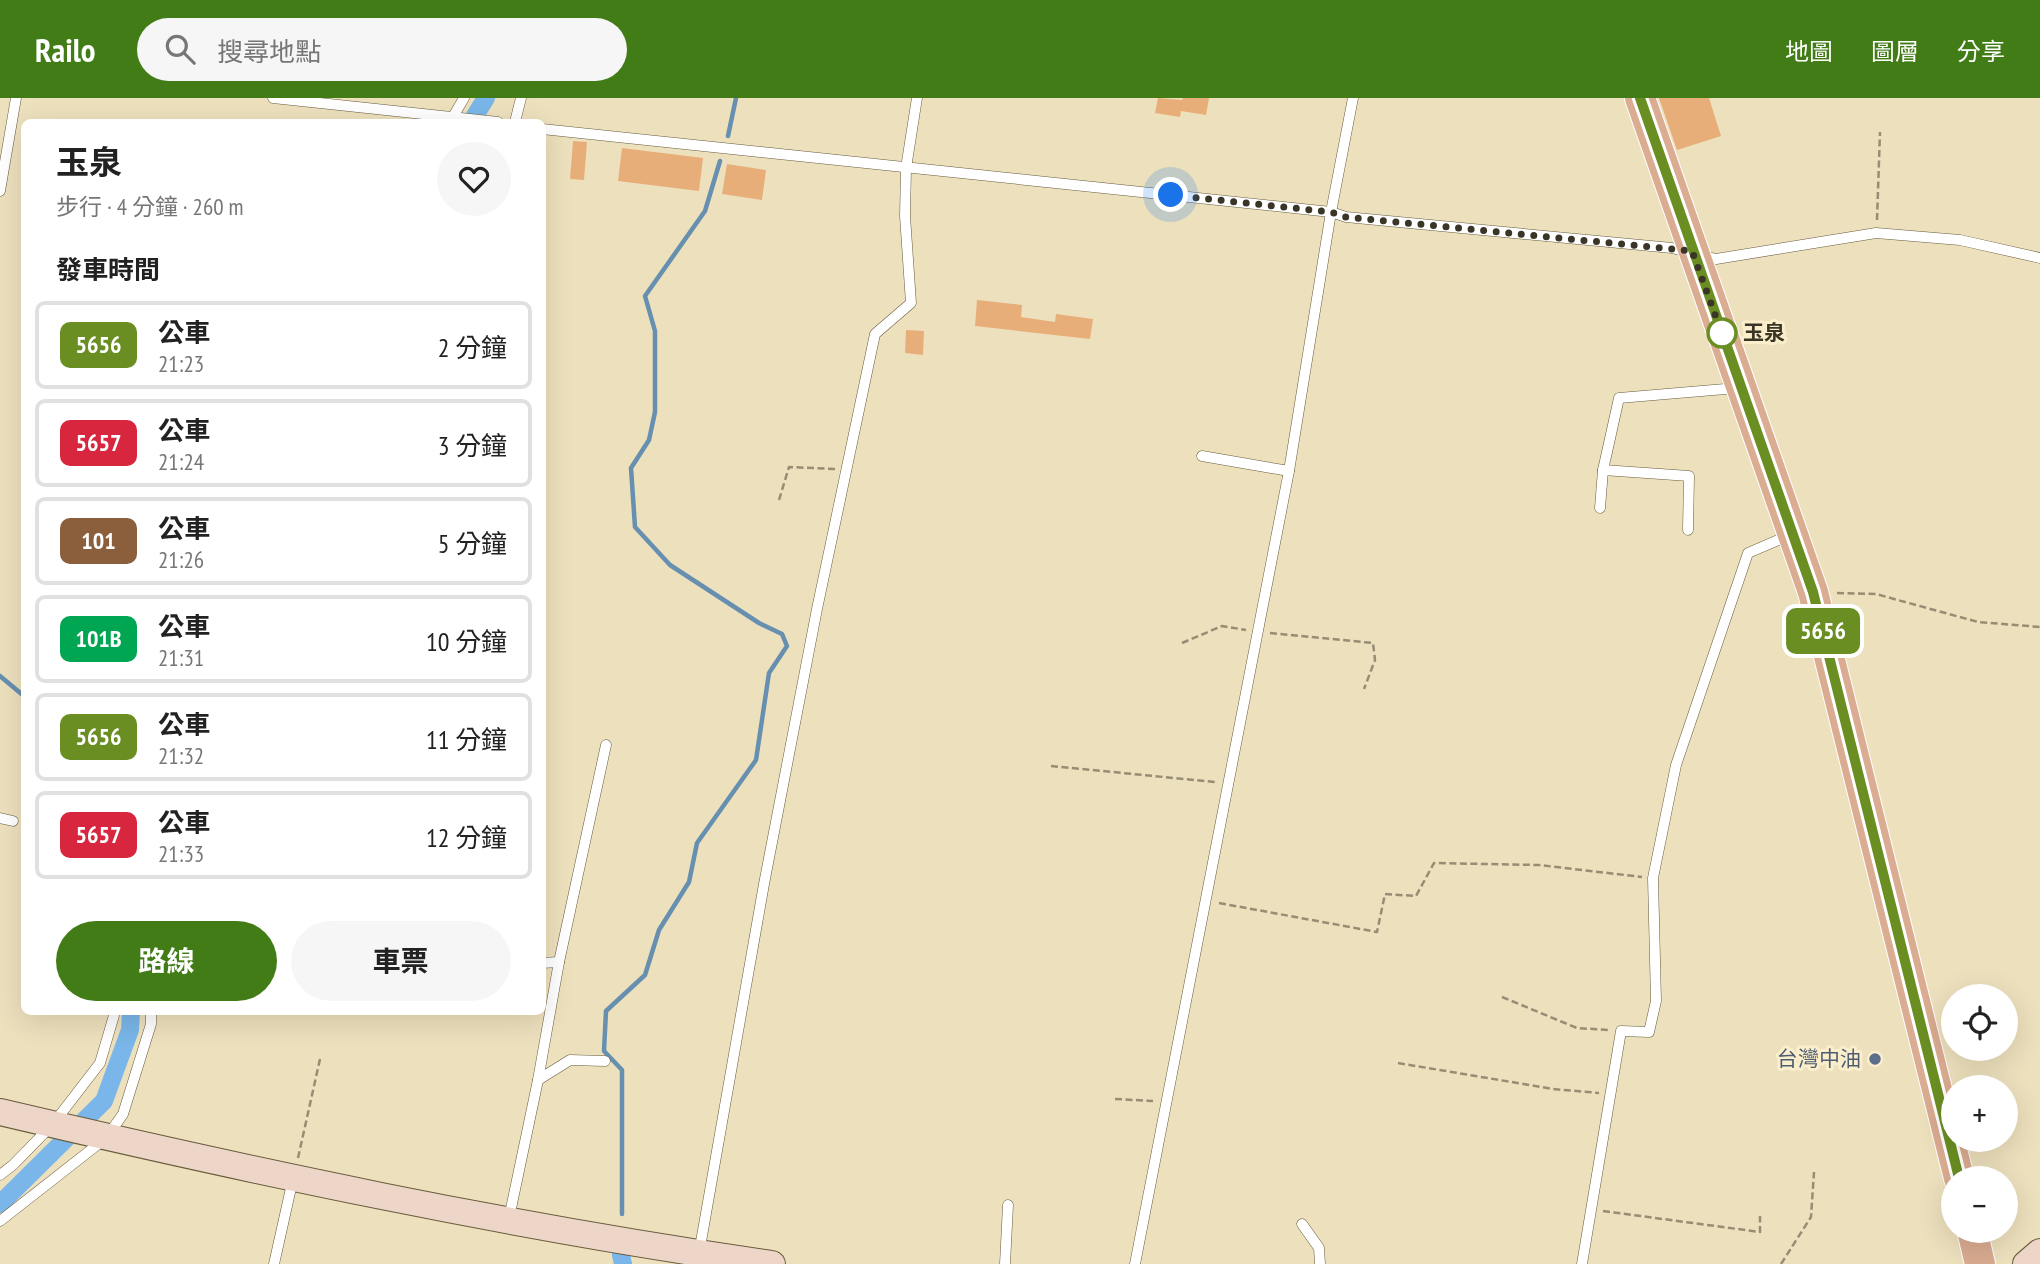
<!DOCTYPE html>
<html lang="zh-TW">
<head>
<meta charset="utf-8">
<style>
  :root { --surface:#fff; --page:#f6f6f6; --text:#222; --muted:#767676; --line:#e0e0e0; --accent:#427c16 }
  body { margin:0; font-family:"PT Sans Narrow","Noto Sans TC",sans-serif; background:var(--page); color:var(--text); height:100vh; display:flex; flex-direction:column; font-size:26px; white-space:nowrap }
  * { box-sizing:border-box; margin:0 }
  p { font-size:23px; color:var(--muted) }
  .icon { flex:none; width:38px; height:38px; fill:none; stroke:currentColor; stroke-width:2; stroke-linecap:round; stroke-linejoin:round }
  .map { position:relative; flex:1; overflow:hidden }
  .side { position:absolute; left:21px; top:21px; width:525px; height:896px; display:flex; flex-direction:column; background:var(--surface); border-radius:10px; box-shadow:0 7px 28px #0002 }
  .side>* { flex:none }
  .badge { padding:0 14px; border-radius:10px; font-size:24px; line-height:46px }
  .fabs { position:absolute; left:1941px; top:886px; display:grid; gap:14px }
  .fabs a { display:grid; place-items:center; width:77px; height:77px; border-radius:50%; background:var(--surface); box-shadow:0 7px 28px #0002; font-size:35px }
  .you { position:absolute; width:35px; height:35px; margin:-18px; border:5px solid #fff; border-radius:50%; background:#1a73e8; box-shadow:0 0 0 10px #1a73e833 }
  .map>.badge { position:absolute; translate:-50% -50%; box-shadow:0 0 0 4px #fff }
  h2 { padding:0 35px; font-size:26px; line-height:63px }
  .round { display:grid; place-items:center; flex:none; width:74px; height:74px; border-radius:37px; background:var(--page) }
  .overview { display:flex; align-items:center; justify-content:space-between; height:119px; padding:0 35px }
  h1 { font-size:33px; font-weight:700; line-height:52px }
  .cta { display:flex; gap:14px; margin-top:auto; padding:14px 35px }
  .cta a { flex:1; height:80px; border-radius:42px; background:var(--accent); color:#fff; font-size:28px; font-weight:700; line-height:80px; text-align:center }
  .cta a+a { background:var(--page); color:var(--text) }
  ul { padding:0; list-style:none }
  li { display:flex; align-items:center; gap:21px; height:88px; margin:0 14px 10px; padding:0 21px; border:4px solid var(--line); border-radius:10px }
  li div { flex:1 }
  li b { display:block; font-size:26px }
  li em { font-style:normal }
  li .badge { min-width:77px; font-weight:700; text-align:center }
  header { display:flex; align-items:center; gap:42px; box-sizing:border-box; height:98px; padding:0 35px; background:var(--accent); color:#fff }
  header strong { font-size:33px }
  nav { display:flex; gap:38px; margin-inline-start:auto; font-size:24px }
  .search { width:490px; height:63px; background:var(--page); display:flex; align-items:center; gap:18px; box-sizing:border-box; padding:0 24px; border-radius:38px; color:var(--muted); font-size:26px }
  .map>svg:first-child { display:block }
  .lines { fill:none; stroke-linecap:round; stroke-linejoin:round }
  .stream { stroke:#678faf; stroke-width:4.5 }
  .canal { stroke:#7ab6e9; stroke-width:18 }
  .building { fill:#e8ae7a }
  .service-casing { stroke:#675b3c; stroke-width:11 }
  .secondary-casing { stroke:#675b3c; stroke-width:28 }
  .primary-casing { stroke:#fff; stroke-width:32 }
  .path { stroke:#968d74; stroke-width:2.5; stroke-dasharray:7 3.5; stroke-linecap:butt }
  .service { stroke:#fff; stroke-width:10 }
  .secondary { stroke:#edd6c8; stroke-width:26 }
  .primary { stroke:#daac91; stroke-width:30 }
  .line-casing { stroke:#fff; stroke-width:16 }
  .line { stroke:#6b8e23; stroke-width:10 }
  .walk { stroke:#3a3527; stroke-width:7; stroke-dasharray:0 12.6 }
  .stop-dot { fill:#fff; stroke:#6b8e23; stroke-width:3.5 }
  .service-dot { fill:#5c6f8a; stroke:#fbeeca; stroke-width:2.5 }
  .labels { text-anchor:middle; stroke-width:6; stroke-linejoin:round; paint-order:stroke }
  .stop-label { font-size:21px; font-weight:bold; fill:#3a3527; stroke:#fbeeca; text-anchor:start }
  .service-label { font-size:21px; fill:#4e5e75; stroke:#fbeeca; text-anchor:end }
</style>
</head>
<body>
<header>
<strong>Railo</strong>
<div class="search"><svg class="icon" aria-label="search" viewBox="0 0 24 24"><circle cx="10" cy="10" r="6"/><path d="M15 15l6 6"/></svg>搜尋地點</div>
<nav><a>地圖</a><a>圖層</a><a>分享</a></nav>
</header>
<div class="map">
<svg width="2040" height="1166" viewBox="0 0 2040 1166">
  <rect width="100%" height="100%" fill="#ede0bd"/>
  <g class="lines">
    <g class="stream">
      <path d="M728,38L736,0"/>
      <path d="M0,578L24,598"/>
      <path d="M622,1116V972L604,953L606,913L645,877L659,832L689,784L697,745L756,662L769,575L787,548L782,536L759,525L670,467L635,429L631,370L649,342L655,314V233L645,198L705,113L720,63"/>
    </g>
    <g class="canal">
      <path d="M471,24L486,0"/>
      <path d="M0,1106L104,1003L130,932L131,914"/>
      <path d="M621,1157L623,1166"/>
    </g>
  </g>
  <g class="building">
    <path d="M1158,0L1182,2L1183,0H1209L1206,17L1181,13L1180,19L1155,15Z"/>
    <path d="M1659,0H1709L1721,38L1677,52Z"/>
    <path d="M573,43L587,44L584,82L570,81Z"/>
    <path d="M622,50L703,60L699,93L618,83Z"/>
    <path d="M727,66L766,72L762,102L722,96Z"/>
    <path d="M977,202L1022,207L1021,219L1055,224L1056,216L1093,221L1090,241L975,228Z"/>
    <path d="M906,232L924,233L923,257L905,255Z"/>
  </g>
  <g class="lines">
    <g class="service-casing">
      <g id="service">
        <path d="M273,0L498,24"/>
        <path d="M450,24L464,0"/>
        <path d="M515,24L521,0"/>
        <path d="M542,31L1331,114L1346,119L1672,150L1716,161L1876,135L1960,142L2040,160"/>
        <path d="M0,93L16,0"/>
        <path d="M1202,358L1289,373"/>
        <path d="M1603,372L1689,378L1688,432"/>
        <path d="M1600,410L1603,372L1619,300L1737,290"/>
        <path d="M0,720L13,723"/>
        <path d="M542,865L559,864"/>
        <path d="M538,982L570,962L605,963"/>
        <path d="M0,1077L13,1067L53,1026L100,965L115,914"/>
        <path d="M509,1120L538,982L559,864L606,647"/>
        <path d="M0,1123L106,1040L123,1016L151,926V914"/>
        <path d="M1302,1126L1319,1150L1320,1166"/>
        <path d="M699,1155L764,786L817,511L875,236L911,205L905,118L906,70L917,0"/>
        <path d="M274,1166L293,1081"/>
        <path d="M1005,1166L1008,1107"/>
        <path d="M1135,1166L1289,373L1331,114L1353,0"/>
        <path d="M1582,1166L1621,933L1649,934L1656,903L1653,780L1676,667L1748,455L1790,437"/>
      </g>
    </g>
    <g class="secondary-casing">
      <g id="secondary">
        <path d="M0,1014C255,1074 513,1129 772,1166"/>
        <path d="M2026,1166L2040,1154"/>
      </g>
    </g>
    <g class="primary-casing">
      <g id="primary">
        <path d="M1640,0L1813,494L1959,1080"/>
        <path d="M1972,1132L1980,1166"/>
      </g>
    </g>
    <g class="path">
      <path d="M1877,122L1880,34"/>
      <path d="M779,402L789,369L835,371"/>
      <path d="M1837,495L1876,496L1978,524L2040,529"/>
      <path d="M1270,535L1373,545L1375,562L1364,591"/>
      <path d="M1182,545L1222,528L1246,532"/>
      <path d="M1051,668L1215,684"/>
      <path d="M1219,805L1377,834L1385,796L1416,798L1434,765L1539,767L1642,779"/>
      <path d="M1502,899L1577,930L1608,932"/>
      <path d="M1398,965L1553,991L1599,995"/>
      <path d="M1115,1001L1153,1003"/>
      <path d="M298,1060L320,961"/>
      <path d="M1603,1113L1760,1134V1118"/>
      <path d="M1781,1166L1811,1119L1814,1074"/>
    </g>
    <use href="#service" class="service"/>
    <use href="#secondary" class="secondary"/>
    <use href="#primary" class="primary"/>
  </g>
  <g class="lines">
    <g class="line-casing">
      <path id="line" d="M1640,0L1813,494L1959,1080"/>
    </g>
    <use href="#line" class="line"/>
    <path class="walk" d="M1171,97L1331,114L1346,119L1692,153L1725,244L1722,235"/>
  </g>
  <circle class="stop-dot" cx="1722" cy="235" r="14"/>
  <circle class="service-dot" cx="1875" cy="961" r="7"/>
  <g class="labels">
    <g class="stop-label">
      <text x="1743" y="242">玉泉</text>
    </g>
    <g class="service-label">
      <text x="1861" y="968">台灣中油</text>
    </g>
  </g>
</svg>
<div class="fabs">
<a><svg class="icon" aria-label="locate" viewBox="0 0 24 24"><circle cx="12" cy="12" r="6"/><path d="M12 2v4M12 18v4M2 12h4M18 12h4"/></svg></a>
<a>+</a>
<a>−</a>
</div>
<div class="you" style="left:1171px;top:97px"></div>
<b class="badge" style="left:1823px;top:533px;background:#6b8e23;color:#fff">5656</b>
<section class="side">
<div class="overview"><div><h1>玉泉</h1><p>步行 · 4 分鐘 · 260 m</p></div><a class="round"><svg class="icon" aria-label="heart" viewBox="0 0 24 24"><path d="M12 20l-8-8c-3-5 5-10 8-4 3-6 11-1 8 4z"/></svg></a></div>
<h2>發車時間</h2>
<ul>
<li><span class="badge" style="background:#6b8e23;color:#fff">5656</span><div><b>公車</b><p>21:23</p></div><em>2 分鐘</em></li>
<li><span class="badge" style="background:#d7263d;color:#fff">5657</span><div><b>公車</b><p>21:24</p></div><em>3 分鐘</em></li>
<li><span class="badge" style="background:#8b5e3c;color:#fff">101</span><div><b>公車</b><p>21:26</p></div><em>5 分鐘</em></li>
<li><span class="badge" style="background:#00a651;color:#fff">101B</span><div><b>公車</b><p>21:31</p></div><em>10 分鐘</em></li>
<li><span class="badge" style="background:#6b8e23;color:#fff">5656</span><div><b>公車</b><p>21:32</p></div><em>11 分鐘</em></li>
<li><span class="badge" style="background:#d7263d;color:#fff">5657</span><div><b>公車</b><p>21:33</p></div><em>12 分鐘</em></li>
</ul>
<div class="cta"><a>路線</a><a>車票</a></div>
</section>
</div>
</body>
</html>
